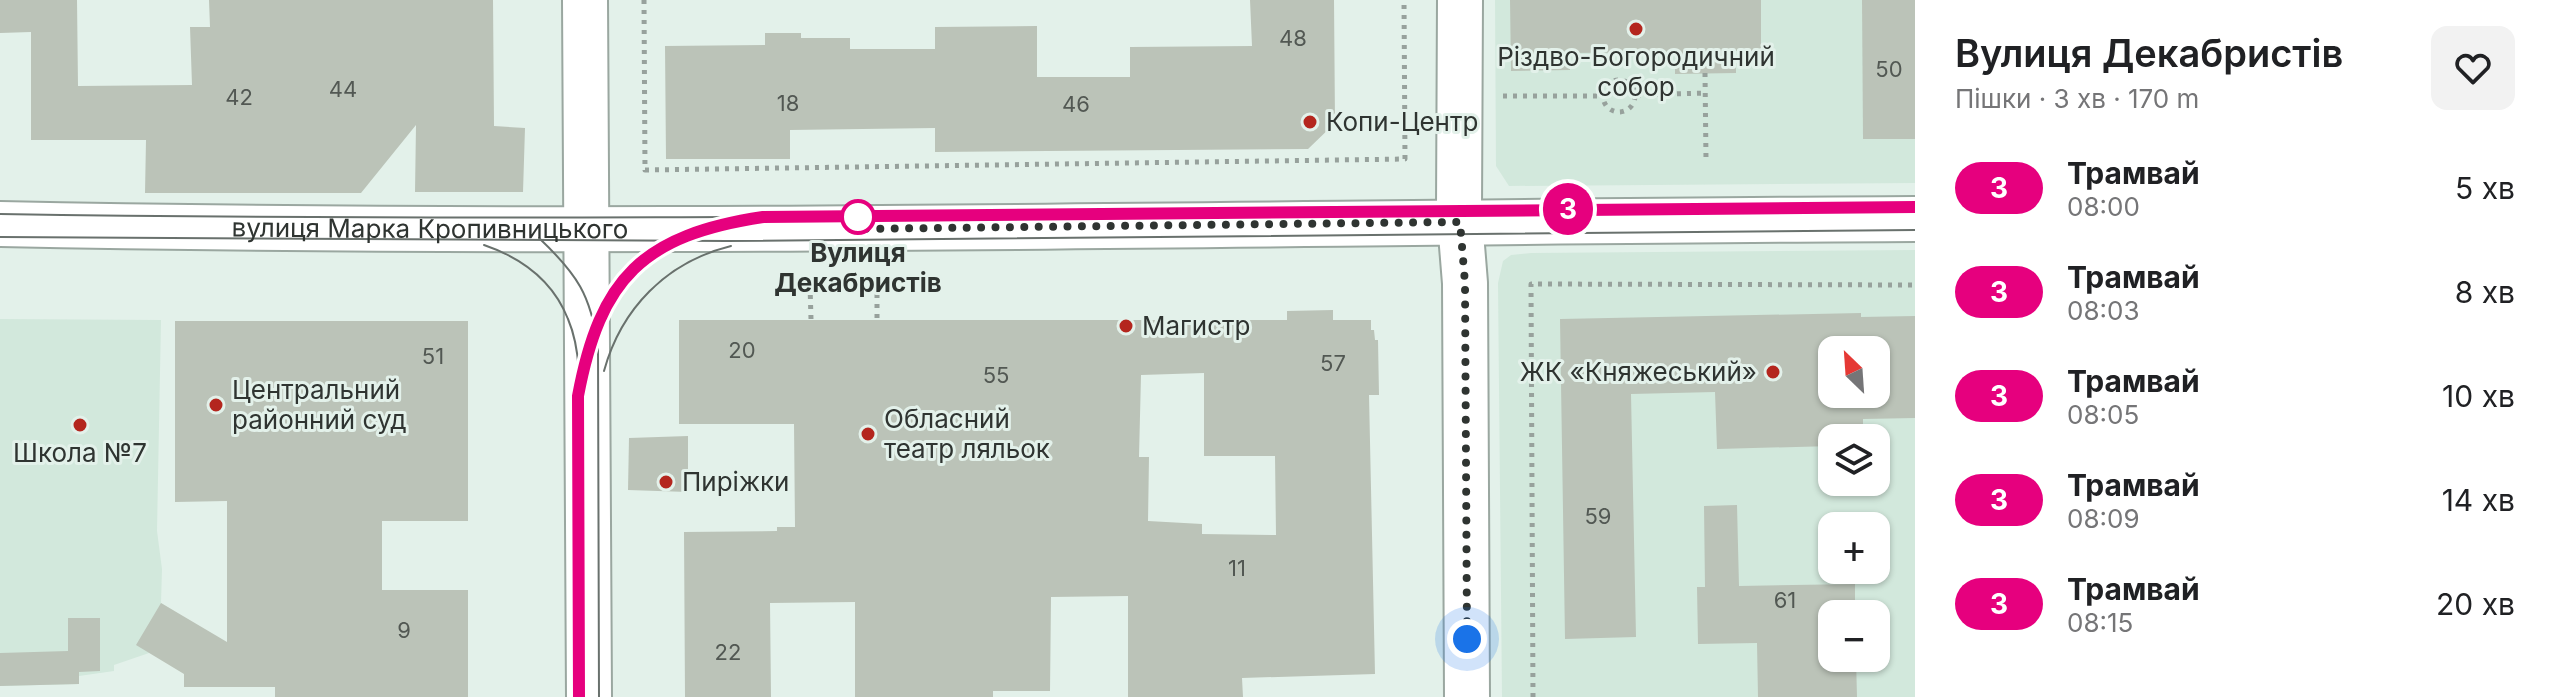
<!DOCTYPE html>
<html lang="uk">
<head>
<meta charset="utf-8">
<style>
  :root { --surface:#fff; --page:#f2f2f2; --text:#202124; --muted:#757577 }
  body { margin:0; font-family:Inter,sans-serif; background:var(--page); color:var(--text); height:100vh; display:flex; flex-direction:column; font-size:30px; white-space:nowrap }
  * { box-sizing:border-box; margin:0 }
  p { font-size:26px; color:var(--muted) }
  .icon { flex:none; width:44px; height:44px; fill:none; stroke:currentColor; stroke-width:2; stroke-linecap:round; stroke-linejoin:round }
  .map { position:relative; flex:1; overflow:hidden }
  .panel { display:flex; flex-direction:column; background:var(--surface); width:640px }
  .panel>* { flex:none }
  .badge { padding:0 16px; border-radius:26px; font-size:28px; line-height:52px }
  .needle { width:52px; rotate:335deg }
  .fabs { position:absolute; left:1818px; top:336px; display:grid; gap:16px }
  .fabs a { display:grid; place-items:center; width:72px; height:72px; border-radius:16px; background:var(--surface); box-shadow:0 2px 6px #0004; font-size:40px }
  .you { position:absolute; width:40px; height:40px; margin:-20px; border:6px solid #fff; border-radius:50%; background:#1a73e8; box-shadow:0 0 0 12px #1a73e833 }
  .map>.badge { position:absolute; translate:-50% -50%; box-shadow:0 0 0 4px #fff }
  .round { display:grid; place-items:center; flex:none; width:84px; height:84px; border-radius:16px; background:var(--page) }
  .overview { display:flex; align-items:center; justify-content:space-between; height:136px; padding:0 40px }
  h1 { font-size:38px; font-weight:600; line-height:60px }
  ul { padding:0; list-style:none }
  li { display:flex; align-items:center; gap:24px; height:104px; padding:0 40px }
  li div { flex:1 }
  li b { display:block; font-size:30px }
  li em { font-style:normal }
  li .badge { min-width:88px; font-weight:700; text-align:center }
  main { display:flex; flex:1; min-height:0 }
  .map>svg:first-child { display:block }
  .built { fill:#d2e8dc; fill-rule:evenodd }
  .building { fill:#bbc3b8; fill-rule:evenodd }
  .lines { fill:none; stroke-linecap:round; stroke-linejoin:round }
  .minor-casing { stroke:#9aa7a0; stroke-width:48 }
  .path { stroke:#97a19c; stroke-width:5; stroke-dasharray:4 6; stroke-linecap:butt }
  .minor { stroke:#fff; stroke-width:44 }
  .tram { stroke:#69716d; stroke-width:2 }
  .line-casing { stroke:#fff; stroke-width:18 }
  .line { stroke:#e6007e; stroke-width:12 }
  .walk { stroke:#2f3431; stroke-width:8; stroke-dasharray:0 14.4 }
  .poi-dot { fill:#b4261e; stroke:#e3f1ea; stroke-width:3 }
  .stop-dot { fill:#fff; stroke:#e6007e; stroke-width:4 }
  .labels { text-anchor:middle; stroke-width:6; stroke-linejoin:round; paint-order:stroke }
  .number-label { font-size:22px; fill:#525853 }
  .poi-label { font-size:26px; fill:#2f3431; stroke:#e3f1ea; text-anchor:start }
  .street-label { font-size:26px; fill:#2f3431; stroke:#e3f1ea }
  .stop-label { font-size:26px; font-weight:bold; fill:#2f3431; stroke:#e3f1ea }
</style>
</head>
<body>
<main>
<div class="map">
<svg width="1915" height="697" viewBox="0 0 1915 697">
  <rect width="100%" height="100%" fill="#e3f1ea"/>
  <g class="built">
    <path d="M1495,0H1915V183L1509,186L1496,166Z"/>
    <path d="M1915,250V697H1502L1498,283L1503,261L1511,255L1531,253ZM1832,350H1876V394H1832ZM1832,438H1876V482H1832ZM1832,526H1876V570H1832ZM1832,614H1876V658H1832Z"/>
    <path d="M0,319L161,320L157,531L162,569L161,603L174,611L149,653L114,665V671L79,676V684L0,686Z"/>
  </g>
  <g class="building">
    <path d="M0,0H77L78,86L192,85L190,27H210L209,0H493L494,126L525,128L523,192H415L416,125L361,193H145L146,140H31V32L0,33Z"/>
    <path d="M1250,0H1334L1335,123L1308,149L935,152V128L790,130V159H666L665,46L765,45V33H801V38H850V49H935V27L1037,26V77H1130V47L1252,46Z"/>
    <path d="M1510,0H1761V51H1736V73L1675,74V52L1570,53V70L1511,71Z"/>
    <path d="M1862,0H1915V139H1863Z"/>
    <path d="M1333,310V320H1371V330H1374L1375,340H1378L1379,395H1369L1375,674L1242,678L1243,697H1128V596L1051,597L1050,691H993V697H855V602L770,603L771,697H685L684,532L777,531V527H795L794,424H679V320H1287V311ZM1204,373V456H1275L1276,535L1202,534V524L1148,521L1149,457H1139L1141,375Z"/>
    <path d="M1861,313V317L1915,316V418L1863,419V438H1832V446L1717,449L1715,392L1631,394L1636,637L1565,639L1560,319ZM1832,350H1876V394H1832Z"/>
    <path d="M175,321H468V521H382V590H468V697H275V687H184V674L136,645L161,603L227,642V501L175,502Z"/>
    <path d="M688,436V492L628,490L629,438Z"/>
    <path d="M1737,505L1739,586L1855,584V614H1832V658H1856L1857,697H1758L1757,643L1698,644L1697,587H1705L1704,506Z"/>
    <path d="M68,618H100V671L79,672V684L0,686V653L68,651Z"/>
  </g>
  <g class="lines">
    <g class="minor-casing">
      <g id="minor">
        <path d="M585,0L589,697"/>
        <path d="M1460,0L1459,209L1465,283L1467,697"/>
        <path id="s1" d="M0,224C638,237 1277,222 1915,219"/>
      </g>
    </g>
    <g class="path">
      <path d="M644,0L645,170L1405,159L1404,0"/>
      <path d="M1705,73L1706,160"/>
      <circle cx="1619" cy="96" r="16"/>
      <path d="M1637,95L1706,93"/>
      <path d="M1503,96H1602"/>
      <path d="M877,284V318"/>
      <path d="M810,285L811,319"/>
      <path d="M1533,697L1531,284L1915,285"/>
    </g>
    <use href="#minor" class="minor"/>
    <g class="tram">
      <path d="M0,214C638,224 1277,210 1915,207"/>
      <path d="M0,237L727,241L1915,230"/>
      <path d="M539,238C577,274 591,295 598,347L599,697"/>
      <path d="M484,245C522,258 553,281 568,319C585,359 578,410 578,452C579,534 579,615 579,697"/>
      <path d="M593,330C610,292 635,263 671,242"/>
      <path d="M604,371C621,309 666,262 731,246"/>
    </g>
  </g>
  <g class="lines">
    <g class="line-casing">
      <path id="line" d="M579,697L578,396C600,278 643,235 763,217L1915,207"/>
    </g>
    <use href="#line" class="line"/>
    <path class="walk" d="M858,217L851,229L1460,222L1465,283L1467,639"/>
  </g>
  <g class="poi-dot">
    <circle cx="1636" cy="29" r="8"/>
    <circle cx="1310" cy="122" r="8"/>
    <circle cx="1126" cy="326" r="8"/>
    <circle cx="1773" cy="372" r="8"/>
    <circle cx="216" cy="405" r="8"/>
    <circle cx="80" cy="425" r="8"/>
    <circle cx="868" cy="434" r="8"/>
    <circle cx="666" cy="482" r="8"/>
  </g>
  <circle class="stop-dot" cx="858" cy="217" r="16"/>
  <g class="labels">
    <g class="number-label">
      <text x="1293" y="46">48</text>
      <text x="1889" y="77">50</text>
      <text x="343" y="97">44</text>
      <text x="239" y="105">42</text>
      <text x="788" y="111">18</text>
      <text x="1076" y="112">46</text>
      <text x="742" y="358">20</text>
      <text x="433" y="364">51</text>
      <text x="1333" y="371">57</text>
      <text x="996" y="383">55</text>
      <text x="1598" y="524">59</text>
      <text x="1237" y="576">11</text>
      <text x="1785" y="608">61</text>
      <text x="404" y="638">9</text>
      <text x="728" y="660">22</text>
    </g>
    <g class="poi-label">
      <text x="1636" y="66" text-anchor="middle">Різдво-Богородичний<tspan x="1636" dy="30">собор</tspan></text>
      <text x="1326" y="131">Копи-Центр</text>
      <text x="1142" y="335">Магистр</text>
      <text x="1757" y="381" text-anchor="end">ЖК «Княжеський»</text>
      <text x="232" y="399">Центральний<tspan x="232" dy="30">районний суд</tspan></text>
      <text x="884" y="428">Обласний<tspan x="884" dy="30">театр ляльок</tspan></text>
      <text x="80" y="462" text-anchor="middle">Школа №7</text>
      <text x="682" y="491">Пиріжки</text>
    </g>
    <g class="street-label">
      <text dy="9" stroke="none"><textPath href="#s1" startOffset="430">вулиця Марка Кропивницького</textPath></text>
    </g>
    <g class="stop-label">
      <text x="858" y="262">Вулиця<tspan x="858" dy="30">Декабристів</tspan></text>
    </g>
  </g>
</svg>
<div class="fabs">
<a><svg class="needle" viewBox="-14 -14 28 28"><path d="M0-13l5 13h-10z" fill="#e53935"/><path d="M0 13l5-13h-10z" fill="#757577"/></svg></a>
<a><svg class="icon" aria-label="layers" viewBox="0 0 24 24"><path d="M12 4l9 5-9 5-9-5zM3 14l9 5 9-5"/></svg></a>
<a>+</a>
<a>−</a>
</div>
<div class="you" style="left:1467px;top:639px"></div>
<b class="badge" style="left:1568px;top:209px;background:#e6007e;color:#fff">3</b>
</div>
<section class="panel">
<div class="overview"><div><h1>Вулиця Декабристів</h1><p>Пішки · 3 хв · 170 m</p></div><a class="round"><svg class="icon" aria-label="heart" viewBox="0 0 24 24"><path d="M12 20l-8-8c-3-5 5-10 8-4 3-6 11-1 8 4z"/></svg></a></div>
<ul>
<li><span class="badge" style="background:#e6007e;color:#fff">3</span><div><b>Трамвай</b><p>08:00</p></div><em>5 хв</em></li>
<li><span class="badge" style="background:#e6007e;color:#fff">3</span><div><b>Трамвай</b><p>08:03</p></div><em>8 хв</em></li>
<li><span class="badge" style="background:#e6007e;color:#fff">3</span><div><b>Трамвай</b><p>08:05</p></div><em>10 хв</em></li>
<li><span class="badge" style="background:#e6007e;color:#fff">3</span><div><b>Трамвай</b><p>08:09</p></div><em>14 хв</em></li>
<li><span class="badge" style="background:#e6007e;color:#fff">3</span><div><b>Трамвай</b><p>08:15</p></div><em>20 хв</em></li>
</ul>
</section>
</main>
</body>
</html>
